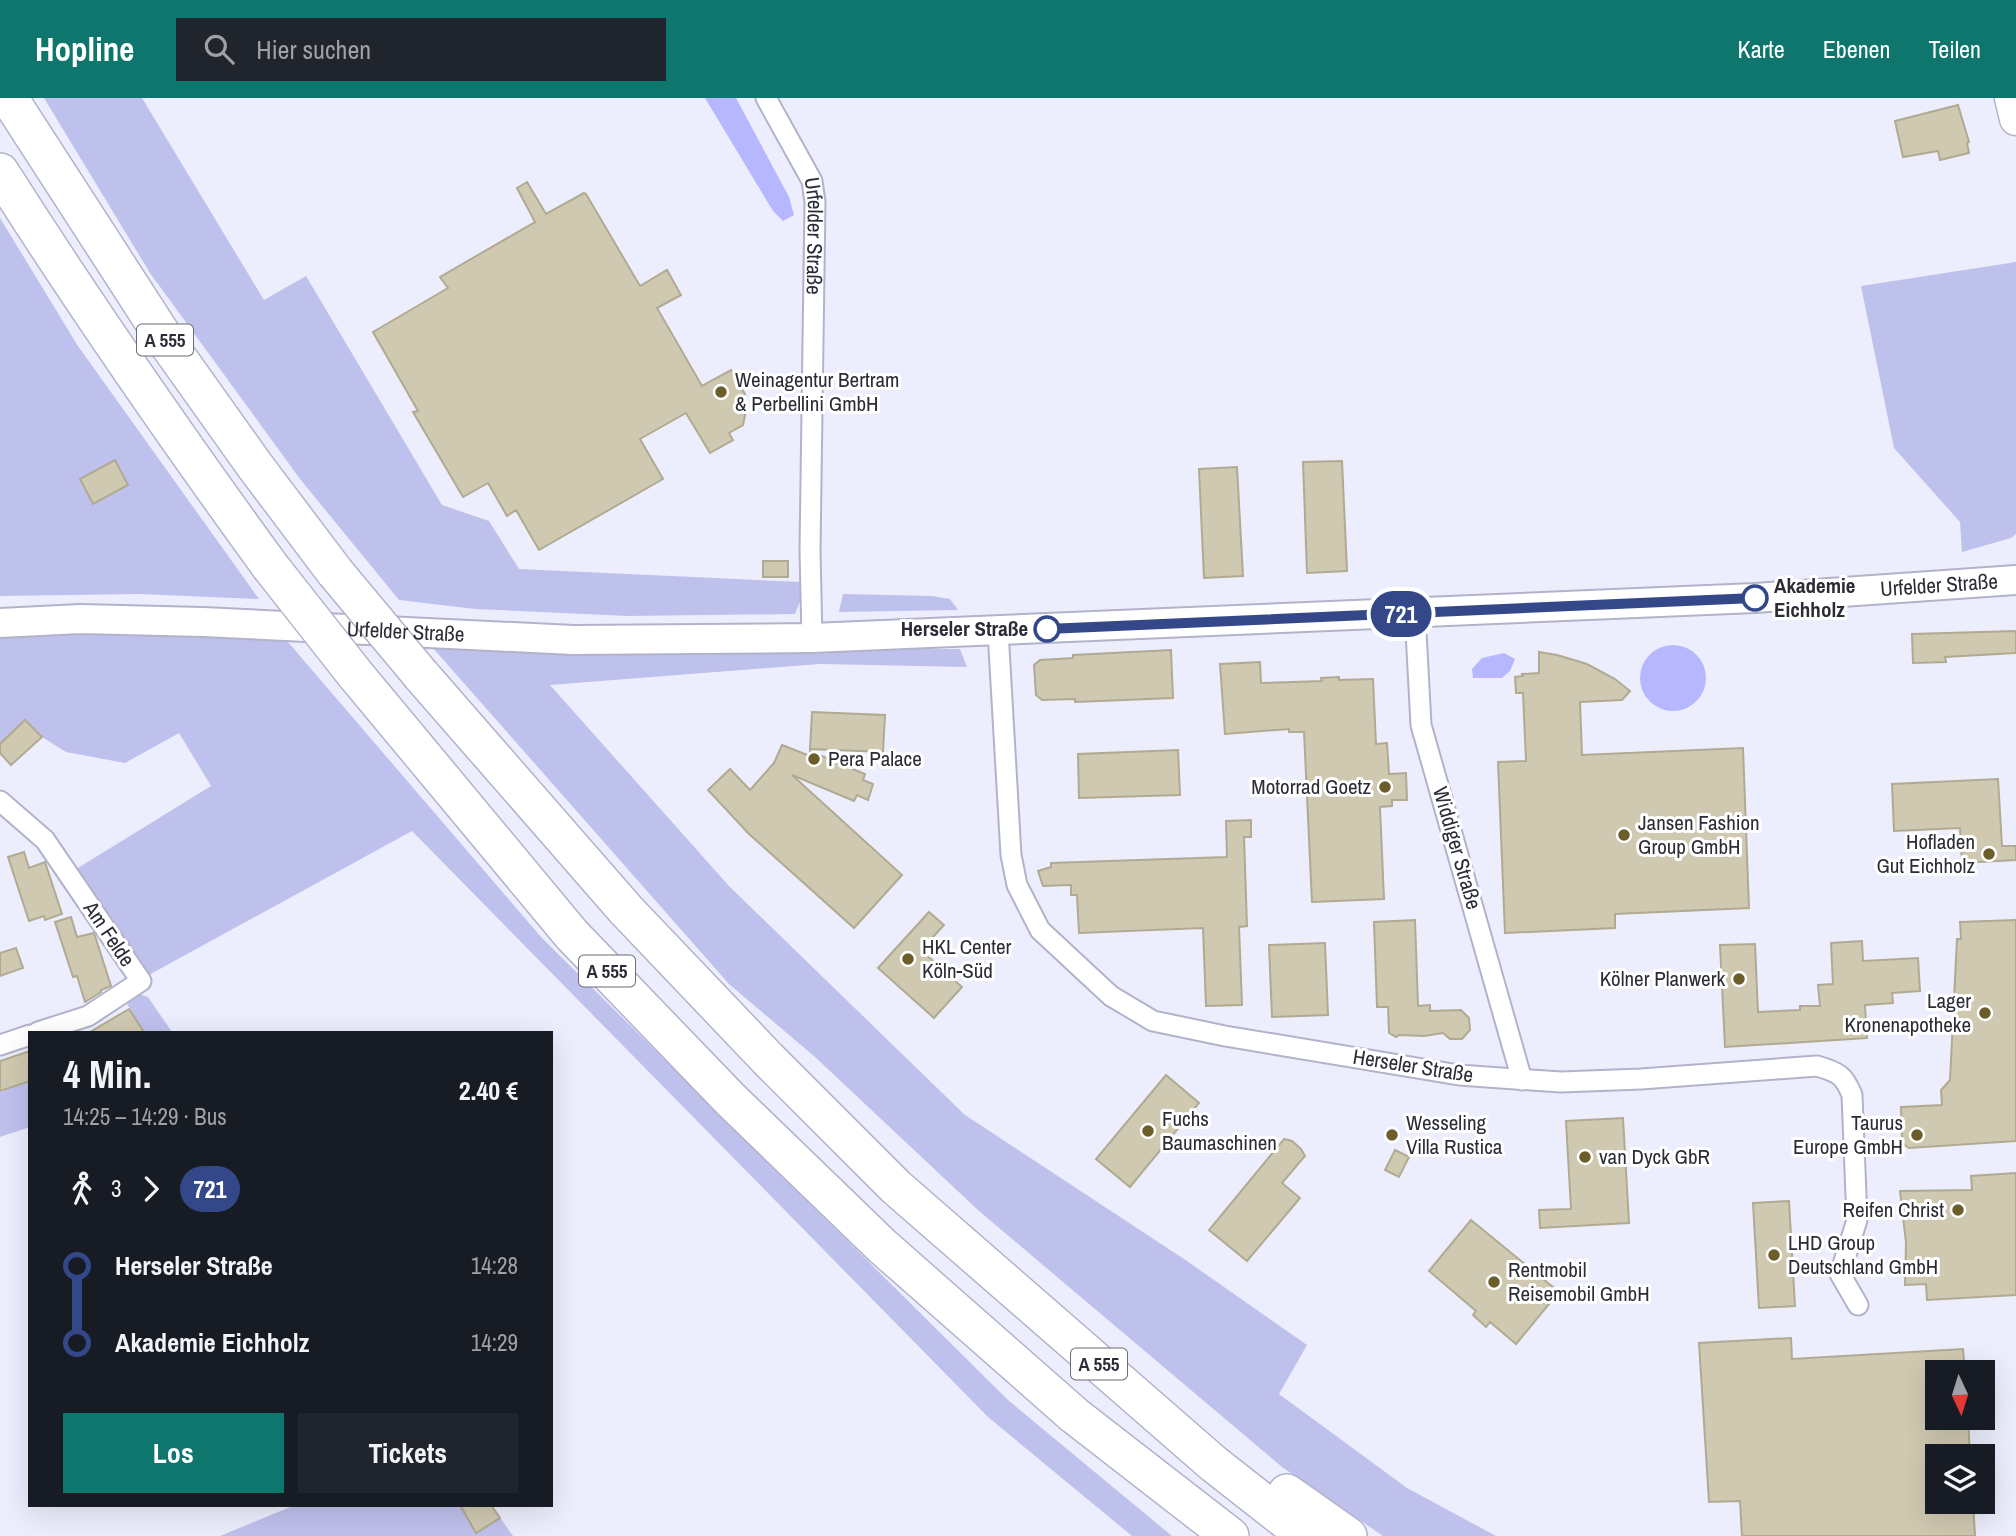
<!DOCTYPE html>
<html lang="de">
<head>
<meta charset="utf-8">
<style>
  :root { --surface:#171b24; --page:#20242c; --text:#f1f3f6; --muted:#9ea1a6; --accent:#0f766e }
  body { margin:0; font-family:"Archivo Narrow",sans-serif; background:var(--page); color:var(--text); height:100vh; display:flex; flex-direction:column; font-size:26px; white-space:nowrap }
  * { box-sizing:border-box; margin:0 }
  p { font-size:23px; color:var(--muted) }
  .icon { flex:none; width:38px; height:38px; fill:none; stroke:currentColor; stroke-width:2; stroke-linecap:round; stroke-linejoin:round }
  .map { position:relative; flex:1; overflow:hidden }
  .sheet { position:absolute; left:28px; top:933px; width:525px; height:476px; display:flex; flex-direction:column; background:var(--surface); border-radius:0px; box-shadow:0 7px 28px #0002 }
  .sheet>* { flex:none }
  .badge { padding:0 14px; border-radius:23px; font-size:24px; line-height:46px }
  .needle { width:46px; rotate:176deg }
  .fabs { position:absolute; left:1925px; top:1262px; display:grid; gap:14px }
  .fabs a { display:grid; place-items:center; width:70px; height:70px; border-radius:0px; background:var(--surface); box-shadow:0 7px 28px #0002; font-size:35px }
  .map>.badge { position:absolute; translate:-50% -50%; box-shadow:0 0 0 4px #fff }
  .legs { display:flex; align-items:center; gap:10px; height:77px; padding:0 35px; font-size:23px }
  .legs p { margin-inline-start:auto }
  .headline { display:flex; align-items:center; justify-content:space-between; height:119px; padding:0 35px }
  h1 { font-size:38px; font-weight:700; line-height:52px }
  .action { display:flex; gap:14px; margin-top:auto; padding:14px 35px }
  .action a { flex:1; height:80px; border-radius:0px; background:var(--accent); color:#fff; font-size:28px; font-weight:700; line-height:80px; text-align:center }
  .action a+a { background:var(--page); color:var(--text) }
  ul { padding:0 35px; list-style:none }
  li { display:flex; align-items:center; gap:24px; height:77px; font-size:26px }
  li i { display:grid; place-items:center; width:10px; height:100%; margin:0 9px; background:currentColor }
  li i::after { content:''; width:18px; height:18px; margin:-9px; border:5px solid; border-radius:50%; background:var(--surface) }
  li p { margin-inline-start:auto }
  li:first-child i { background:linear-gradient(#0000 50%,currentColor 0) }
  li:last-child i { background:linear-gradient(currentColor 50%,#0000 0) }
  header { display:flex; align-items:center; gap:42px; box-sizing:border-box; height:98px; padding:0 35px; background:var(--accent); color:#fff }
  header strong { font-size:33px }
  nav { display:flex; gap:38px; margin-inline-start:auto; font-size:24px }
  .search { width:490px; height:63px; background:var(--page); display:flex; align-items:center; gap:18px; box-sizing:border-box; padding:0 24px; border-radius:0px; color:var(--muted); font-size:26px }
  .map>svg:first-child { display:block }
  .green { fill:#bfc1ed }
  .water { fill:#b6b7fe }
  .building { fill:#d0c9b1; stroke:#b1aa92; stroke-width:2 }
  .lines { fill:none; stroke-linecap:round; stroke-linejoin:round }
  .minor-casing { stroke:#b2b3cb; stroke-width:23 }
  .secondary-casing { stroke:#b2b3cb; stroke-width:32 }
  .primary-casing { stroke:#b2b3cb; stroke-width:35 }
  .motorway-casing { stroke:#b2b3cb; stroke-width:40 }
  .minor { stroke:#fff; stroke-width:19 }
  .secondary { stroke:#fff; stroke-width:28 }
  .primary { stroke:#fff; stroke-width:32 }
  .motorway { stroke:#fff; stroke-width:37 }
  .motorway-bridge-casing { stroke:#b2b3cb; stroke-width:40; stroke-linecap:butt }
  .motorway-bridge { stroke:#fff; stroke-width:37 }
  .line-1-casing { stroke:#fff; stroke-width:16 }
  .line-1 { stroke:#344889; stroke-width:10 }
  .poi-dot { fill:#6c5e2b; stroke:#fff; stroke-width:2.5 }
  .stop-1-dot { fill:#fff; stroke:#344889; stroke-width:3.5 }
  .labels { text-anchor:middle; stroke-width:6; stroke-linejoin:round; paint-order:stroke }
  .shield { fill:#fff; stroke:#6b6b72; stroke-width:2 }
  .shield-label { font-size:19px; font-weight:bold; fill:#2b2c35 }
  .street-label { font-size:21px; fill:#2b2c35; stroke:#fff }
  .poi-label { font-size:21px; fill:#2b2c35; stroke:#fff; text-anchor:start }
  .stop-label { font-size:21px; font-weight:bold; fill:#2b2c35; stroke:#fff; text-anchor:start }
</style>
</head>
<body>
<header>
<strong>Hopline</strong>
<div class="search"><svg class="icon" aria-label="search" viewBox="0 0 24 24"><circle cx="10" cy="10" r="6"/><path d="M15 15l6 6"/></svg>Hier suchen</div>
<nav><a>Karte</a><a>Ebenen</a><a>Teilen</a></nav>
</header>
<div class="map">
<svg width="2016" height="1438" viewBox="0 0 2016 1438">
  <rect width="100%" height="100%" fill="#edeefd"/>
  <g class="green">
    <path d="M44,0H142L264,202L306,178L442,407L489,423L519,471L801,484L803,486L802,498L795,516L627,518L475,511L399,502L300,381L150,175Z"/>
    <path d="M0,120L78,248L259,501L139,496L0,498Z"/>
    <path d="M2016,164V436L2011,440L1962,454L1960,424L1894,350L1861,188Z"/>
    <path d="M843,496L932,498L950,501L958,512L839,514Z"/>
    <path d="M142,533L282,537L542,840L1008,1302L1172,1438H1132L988,1319L412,733L147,878L73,773L211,688L179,635L125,665L66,654L42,639L0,646V535Z"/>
    <path d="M432,549L532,552L960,551L967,569L820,566L550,587L729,788L965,1017L1184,1161L1307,1247L1279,1296L1407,1390L1496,1438H1383L1282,1369L979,1113L815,959L729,886Z"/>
    <path d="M139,896L148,899L172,934H144L127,906Z"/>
    <path d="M30,983V1029L0,1039V994Z"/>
    <path d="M295,1407H491L513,1438H220Z"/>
  </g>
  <g class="water">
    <path d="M705,0H736L789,99L794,117L783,123L773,113Z"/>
    <circle cx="1673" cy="580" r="33"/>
    <path d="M1504,555L1515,561L1510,573L1502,580H1473L1472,571L1482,560Z"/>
  </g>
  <g class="building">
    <path d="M1958,7L1969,44L1967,45L1969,55L1940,62L1938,53L1903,59L1895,23Z"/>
    <path d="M527,84L546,116L584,95L586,96L640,188L667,172L681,197L657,210L702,288L731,272L745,296L739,299L746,313L743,327L729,335L733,342L710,355L686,315L640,341L663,381L539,452L516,412L507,418L488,385L463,399L413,314L418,313L373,234L448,190L440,179L535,124L517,90Z"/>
    <path d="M115,362L128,387L93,406L80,381Z"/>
    <path d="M1342,363L1347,473L1307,475L1303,364Z"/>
    <path d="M1237,369L1243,478L1204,480L1199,371Z"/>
    <rect x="763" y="463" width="25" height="16"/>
    <path d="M2016,533V555L1945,559L1946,564L1913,565L1912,536Z"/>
    <path d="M1171,552L1173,600L1075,604V601L1042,602L1036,597L1034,567L1040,562L1073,560V557Z"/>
    <path d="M1539,554L1557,557L1587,566L1615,581L1630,593L1622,602L1580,604L1582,657L1743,650L1749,810L1615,816V830L1505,835L1498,664L1526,663L1523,595H1516L1515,579L1523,578L1522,576L1539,575Z"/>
    <path d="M1260,564L1261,585L1322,583L1321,580L1339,579V582L1373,581L1376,646L1387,645L1389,676L1406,675L1407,702H1392V708L1380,709L1384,801L1312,804L1304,634H1289V631L1225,636L1220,566Z"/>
    <path d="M812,614L885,617L883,654L810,651Z"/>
    <path d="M25,622L42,639L11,667L0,655V646Z"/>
    <path d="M782,647L810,658V653L865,676L863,682L873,686L868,702L857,697L854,703L792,677L902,777L854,830L749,736L708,692L730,671L750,692L774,665Z"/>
    <path d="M1178,652L1180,697L1079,700L1078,656Z"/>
    <path d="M1998,681L2002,748H2016V762L1962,765L1960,730L1894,733L1892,686Z"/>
    <path d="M1251,722V739H1244L1247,828L1239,829L1242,907L1206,908L1203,830L1079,835L1077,797H1071V787L1043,788L1038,773L1051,769V765L1227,759L1226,723Z"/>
    <path d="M24,754L29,770L45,764L62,816L45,822L44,818L29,823L8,759Z"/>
    <path d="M929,814L944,827L921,852L962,889L934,920L878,870Z"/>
    <path d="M71,819L77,839L94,835L111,888L101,892V894L85,904L77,878L73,879L55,824Z"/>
    <path d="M1415,822L1418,908L1430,907V913L1461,912L1469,920L1470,932L1462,941H1450L1443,935L1424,938L1399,937L1396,939L1389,935L1388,909H1377L1374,824Z"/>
    <path d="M2016,822V1043L1909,1050L1902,1045L1901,1009L1942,1007L1941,992L1950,982L1957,841H1961L1960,824Z"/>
    <path d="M1862,843L1863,863L1918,860L1920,893L1892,895L1893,905L1865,907L1867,940L1725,949L1720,847L1755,846L1758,914L1800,912V908H1820L1818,887L1833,886L1831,845Z"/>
    <path d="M1325,845L1328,917L1272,919L1269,847Z"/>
    <path d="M16,850L23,870L0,878V855Z"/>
    <path d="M129,911L144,934H90L112,921Z"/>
    <path d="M30,953V983L0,993V963Z"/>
    <path d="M1166,977L1199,1005L1130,1089L1096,1061Z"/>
    <path d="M1623,1020L1629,1125L1540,1130L1539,1112L1571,1111L1566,1023Z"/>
    <path d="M1284,1041L1292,1043L1301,1051L1305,1058L1282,1085L1300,1100L1247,1163L1209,1132Z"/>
    <path d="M1395,1052L1409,1059L1399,1079L1385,1072Z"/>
    <path d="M2016,1075V1197L1927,1202L1926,1186L1905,1187L1906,1145L1900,1093L1972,1092L1971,1078Z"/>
    <path d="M1789,1103L1795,1208L1759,1210L1753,1105Z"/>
    <path d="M1471,1122L1559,1194L1516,1246L1490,1224L1486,1229L1473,1217L1476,1213L1429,1173Z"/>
    <path d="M1791,1240L1792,1261L1963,1251L1965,1274H1937V1320H1968L1970,1358H1937V1404H1973L1975,1438H1742L1740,1403L1709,1404L1699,1245Z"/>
    <path d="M460,1407H491L500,1420L476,1435Z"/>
  </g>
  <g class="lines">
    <g class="minor-casing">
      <g id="minor">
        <path id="s1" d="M766,0L812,83L815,104L810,453L812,540"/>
        <path d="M1415,515L1421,627L1522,982"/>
        <path d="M998,533L1011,757L1017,787L1040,832L1111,898L1153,923L1225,938L1459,977L1501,980L1561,984L1641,981L1817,968C1838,974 1844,977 1852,997L1857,1122L1840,1176L1858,1207"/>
        <path d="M0,703L45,742L141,883L88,918L38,934"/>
        <path d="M0,947L30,937"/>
      </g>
    </g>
    <g class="secondary-casing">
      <g id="secondary">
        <path id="s2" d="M0,525L80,521L203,524L573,542L812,540L1755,500L2016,482"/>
      </g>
    </g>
    <g class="primary-casing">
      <path id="primary" d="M2011,0L2016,21"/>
    </g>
    <g class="motorway-casing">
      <g id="motorway">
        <path d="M9,0L166,243L255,368L335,474"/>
        <path d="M0,74C86,209 176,339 270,468"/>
        <path d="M355,576L572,837L730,1001L882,1148L1074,1317L1230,1438"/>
        <path d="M421,577L626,812L768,961L896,1089L1214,1366L1306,1438"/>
        <path d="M1287,1395L1348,1438"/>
      </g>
    </g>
    <use href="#minor" class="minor"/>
    <use href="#secondary" class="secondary"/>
    <use href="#primary" class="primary"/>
    <use href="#motorway" class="motorway"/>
    <g class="motorway-bridge-casing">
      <g id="motorway-bridge">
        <path d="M270,468L355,576"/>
        <path d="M335,474L421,577"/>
      </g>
    </g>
    <use href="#motorway-bridge" class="motorway-bridge"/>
  </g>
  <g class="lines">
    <g class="line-1-casing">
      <path id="line-1" d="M1047,531L1755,500"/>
    </g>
    <use href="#line-1" class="line-1"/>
  </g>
  <g class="poi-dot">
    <circle cx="721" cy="294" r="7"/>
    <circle cx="814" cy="661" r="7"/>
    <circle cx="1385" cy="689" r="7"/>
    <circle cx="1624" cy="737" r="7"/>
    <circle cx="1989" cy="756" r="7"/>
    <circle cx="908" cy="861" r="7"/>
    <circle cx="1739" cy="881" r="7"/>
    <circle cx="1985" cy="915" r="7"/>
    <circle cx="1148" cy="1033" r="7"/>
    <circle cx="1392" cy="1037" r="7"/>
    <circle cx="1917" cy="1037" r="7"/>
    <circle cx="1585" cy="1059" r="7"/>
    <circle cx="1958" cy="1112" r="7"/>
    <circle cx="1774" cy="1157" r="7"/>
    <circle cx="1494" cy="1184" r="7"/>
  </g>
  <g class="stop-1-dot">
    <circle cx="1755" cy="500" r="12"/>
    <circle cx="1047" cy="531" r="12"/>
  </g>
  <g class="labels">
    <g class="shield">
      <rect x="137" y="226.5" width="56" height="31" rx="5"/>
      <rect x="579" y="857.5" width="56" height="31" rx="5"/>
      <rect x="1071" y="1250.5" width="56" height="31" rx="5"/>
    </g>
    <g class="shield-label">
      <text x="165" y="249">A 555</text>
      <text x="607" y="880">A 555</text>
      <text x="1099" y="1273">A 555</text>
    </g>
    <g class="street-label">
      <text dy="7" stroke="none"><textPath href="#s1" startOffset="150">Urfelder Straße</textPath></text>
      <text dy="7" stroke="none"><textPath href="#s2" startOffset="1941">Urfelder Straße</textPath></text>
      <text dy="7" stroke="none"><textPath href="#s2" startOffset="406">Urfelder Straße</textPath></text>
      <text transform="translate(1457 750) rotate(74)" y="7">Widdiger Straße</text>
      <text transform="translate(109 836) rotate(56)" y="7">Am Felde</text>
      <text transform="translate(1413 968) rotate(9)" y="7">Herseler Straße</text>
    </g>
    <g class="poi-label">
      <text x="735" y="289">Weinagentur Bertram<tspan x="735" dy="24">&amp; Perbellini GmbH</tspan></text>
      <text x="828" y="668">Pera Palace</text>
      <text x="1371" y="696" text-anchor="end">Motorrad Goetz</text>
      <text x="1638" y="732">Jansen Fashion<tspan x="1638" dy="24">Group GmbH</tspan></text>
      <text x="1975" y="751" text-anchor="end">Hofladen<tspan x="1975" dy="24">Gut Eichholz</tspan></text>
      <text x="922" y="856">HKL Center<tspan x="922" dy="24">Köln-Süd</tspan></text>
      <text x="1725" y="888" text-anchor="end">Kölner Planwerk</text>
      <text x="1971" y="910" text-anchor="end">Lager<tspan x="1971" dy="24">Kronenapotheke</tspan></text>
      <text x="1162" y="1028">Fuchs<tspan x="1162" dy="24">Baumaschinen</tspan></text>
      <text x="1406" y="1032">Wesseling<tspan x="1406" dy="24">Villa Rustica</tspan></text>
      <text x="1903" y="1032" text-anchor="end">Taurus<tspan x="1903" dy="24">Europe GmbH</tspan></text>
      <text x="1599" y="1066">van Dyck GbR</text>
      <text x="1944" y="1119" text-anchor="end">Reifen Christ</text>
      <text x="1788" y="1152">LHD Group<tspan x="1788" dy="24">Deutschland GmbH</tspan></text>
      <text x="1508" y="1179">Rentmobil<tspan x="1508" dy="24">Reisemobil GmbH</tspan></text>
    </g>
    <g class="stop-label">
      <text x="1774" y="495">Akademie<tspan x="1774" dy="24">Eichholz</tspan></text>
      <text x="1028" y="538" text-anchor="end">Herseler Straße</text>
    </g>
  </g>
</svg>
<div class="fabs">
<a><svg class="needle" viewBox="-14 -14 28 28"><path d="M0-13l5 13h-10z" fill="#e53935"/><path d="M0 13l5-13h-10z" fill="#9ea1a6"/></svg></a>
<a><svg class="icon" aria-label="layers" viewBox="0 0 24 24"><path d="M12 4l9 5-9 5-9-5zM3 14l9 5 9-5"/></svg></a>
</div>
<b class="badge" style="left:1401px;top:516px;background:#344889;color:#fff">721</b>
<section class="sheet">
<div class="headline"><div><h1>4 Min.</h1><p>14:25 – 14:29 · Bus</p></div><b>2.40 €</b></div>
<div class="legs"><svg class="icon" aria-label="walk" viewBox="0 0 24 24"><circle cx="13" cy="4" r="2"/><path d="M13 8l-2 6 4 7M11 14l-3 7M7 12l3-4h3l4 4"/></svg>3<svg class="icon" aria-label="forward" viewBox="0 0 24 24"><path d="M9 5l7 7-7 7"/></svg><b class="badge" style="background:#344889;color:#fff">721</b></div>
<ul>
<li><i style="color:#344889"></i><b>Herseler Straße</b><p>14:28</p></li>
<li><i style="color:#344889"></i><b>Akademie Eichholz</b><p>14:29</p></li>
</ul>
<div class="action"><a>Los</a><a>Tickets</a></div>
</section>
</div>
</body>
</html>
